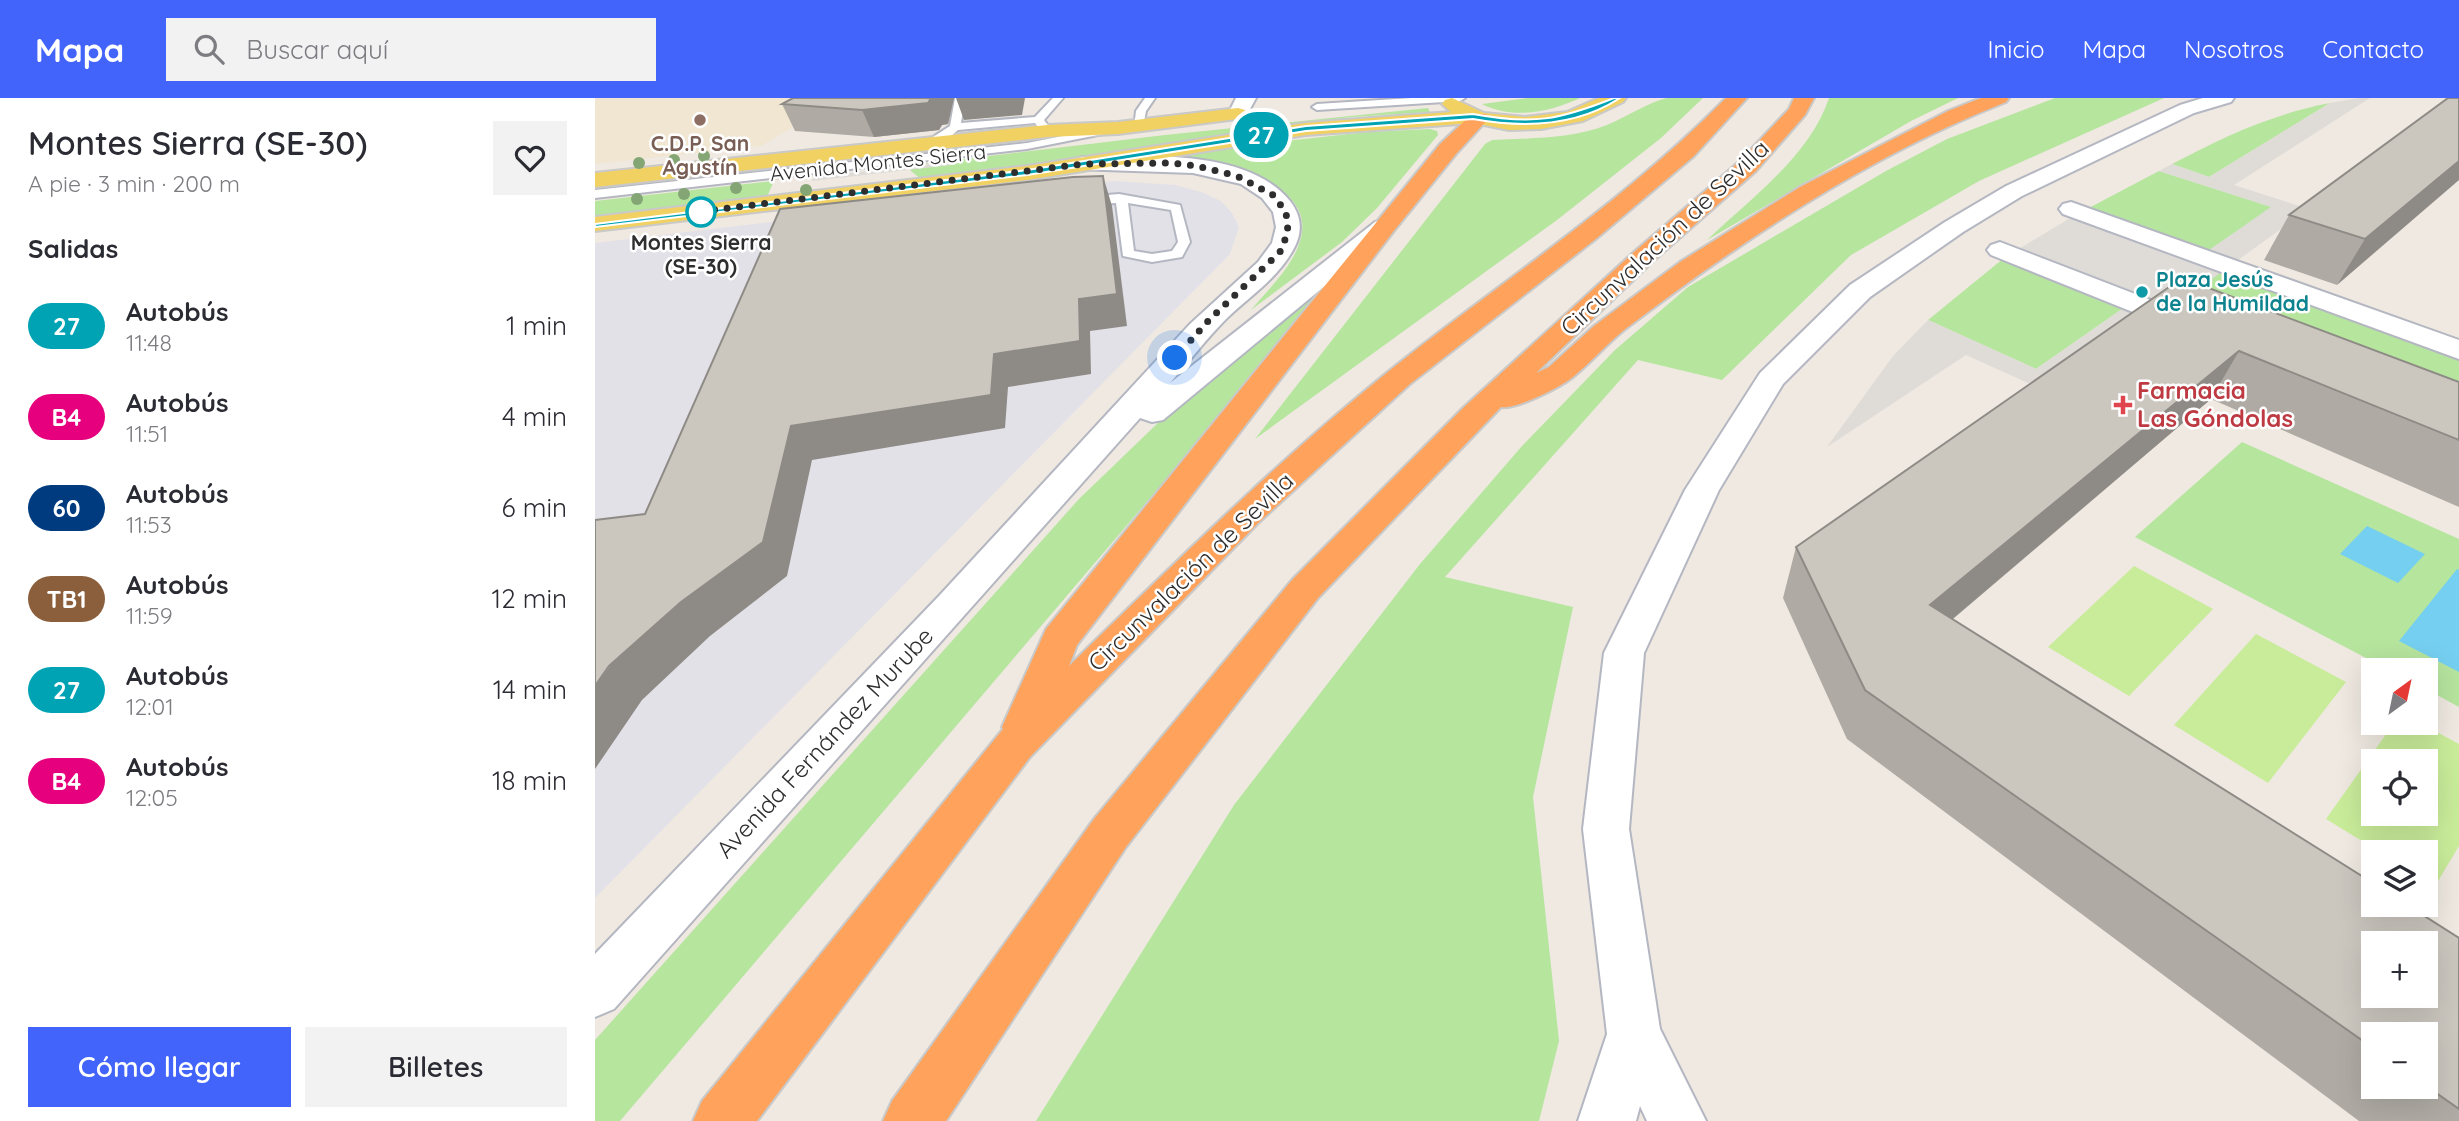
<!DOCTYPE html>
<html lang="es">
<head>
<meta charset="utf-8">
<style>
  :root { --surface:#fff; --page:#f2f2f3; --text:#2b2b33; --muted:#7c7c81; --accent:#4264fb }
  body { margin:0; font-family:Quicksand,sans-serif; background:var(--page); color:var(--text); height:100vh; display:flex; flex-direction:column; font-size:26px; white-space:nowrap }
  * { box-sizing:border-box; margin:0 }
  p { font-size:23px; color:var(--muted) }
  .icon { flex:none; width:38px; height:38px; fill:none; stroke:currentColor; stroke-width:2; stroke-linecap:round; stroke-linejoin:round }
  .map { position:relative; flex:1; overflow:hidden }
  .sheet { display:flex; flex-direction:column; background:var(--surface); width:595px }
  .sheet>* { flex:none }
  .badge { padding:0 14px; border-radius:23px; font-size:24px; line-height:46px }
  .needle { width:46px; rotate:33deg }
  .controls { position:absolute; left:1766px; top:560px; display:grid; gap:14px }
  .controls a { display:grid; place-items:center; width:77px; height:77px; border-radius:0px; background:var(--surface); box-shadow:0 7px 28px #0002; font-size:35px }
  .you { position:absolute; width:35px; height:35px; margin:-18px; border:5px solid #fff; border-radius:50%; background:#1a73e8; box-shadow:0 0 0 10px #1a73e833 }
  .map>.badge { position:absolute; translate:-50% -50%; box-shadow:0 0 0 4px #fff }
  h2 { padding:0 28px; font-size:26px; line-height:63px }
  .round { display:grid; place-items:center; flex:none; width:74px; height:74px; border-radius:0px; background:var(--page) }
  .overview { display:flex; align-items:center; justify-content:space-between; height:119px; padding:0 28px }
  h1 { font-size:33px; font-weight:600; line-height:52px }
  .primary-button { display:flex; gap:14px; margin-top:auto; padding:14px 28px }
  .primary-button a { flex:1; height:80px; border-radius:0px; background:var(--accent); color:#fff; font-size:28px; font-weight:600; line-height:80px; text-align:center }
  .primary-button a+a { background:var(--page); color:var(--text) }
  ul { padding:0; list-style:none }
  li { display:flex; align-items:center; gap:21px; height:91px; padding:0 28px }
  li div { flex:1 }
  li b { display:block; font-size:26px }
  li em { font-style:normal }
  li .badge { min-width:77px; font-weight:700; text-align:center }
  header { display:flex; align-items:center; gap:42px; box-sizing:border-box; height:98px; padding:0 35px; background:var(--accent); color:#fff }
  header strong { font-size:33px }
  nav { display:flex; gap:38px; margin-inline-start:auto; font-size:24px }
  .search { width:490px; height:63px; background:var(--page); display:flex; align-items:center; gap:18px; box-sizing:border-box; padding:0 24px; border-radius:0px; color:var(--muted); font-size:26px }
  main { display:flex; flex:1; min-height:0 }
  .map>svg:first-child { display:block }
  .industrial { fill:#e3e1e8 }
  .education { fill:#f0e6d1 }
  .green { fill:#b6e59e }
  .pitch { fill:#c9ec9a; fill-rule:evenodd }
  .plaza { fill:#dfdcd8 }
  .water { fill:#75cff0 }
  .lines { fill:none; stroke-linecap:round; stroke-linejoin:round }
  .lane-casing { stroke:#b4b7c1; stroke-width:4 }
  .street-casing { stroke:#b4b7c1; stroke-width:4 }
  .primary-casing { stroke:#c9c9c9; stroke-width:4 }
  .highway-casing { stroke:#c9c9c9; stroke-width:4 }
  .lane { fill:#fff; fill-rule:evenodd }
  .street { fill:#fff; fill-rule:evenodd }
  .primary { fill:#f2d163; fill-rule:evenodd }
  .highway { fill:#ffa35c; fill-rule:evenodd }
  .tree { fill:#84a574 }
  .wall { fill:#afaba4; fill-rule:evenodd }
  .shaded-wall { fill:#8e8b86 }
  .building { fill:#cbc7bf; stroke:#8e8b86; stroke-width:2; fill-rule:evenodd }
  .line { fill:#00a3b4; stroke:#fff; stroke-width:2 }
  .walk { stroke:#2e2e2e; stroke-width:7; stroke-dasharray:0 12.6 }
  .education-dot { fill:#8d6e63; stroke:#fff; stroke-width:2.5 }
  .stop-dot { fill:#fff; stroke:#00a3b4; stroke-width:3.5 }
  .culture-dot { fill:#0f9aa8; stroke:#fff; stroke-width:2.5 }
  .health-dot { fill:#e0444e; stroke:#fff; stroke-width:2.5 }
  .labels { text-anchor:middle; stroke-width:5; stroke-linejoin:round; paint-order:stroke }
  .far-education-label { font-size:21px; font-weight:bold; fill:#785e54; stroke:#fff }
  .far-street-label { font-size:21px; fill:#2e2e2e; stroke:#fff }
  .far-stop-label { font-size:21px; font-weight:bold; fill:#2e2e2e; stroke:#fff }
  .far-culture-label { font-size:21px; font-weight:bold; fill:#0d838f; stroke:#fff; text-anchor:start }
  .street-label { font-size:24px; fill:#2e2e2e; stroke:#fff }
  .health-label { font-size:24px; font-weight:bold; fill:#be3a42; stroke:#fff; text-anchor:start }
</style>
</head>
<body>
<header>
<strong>Mapa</strong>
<div class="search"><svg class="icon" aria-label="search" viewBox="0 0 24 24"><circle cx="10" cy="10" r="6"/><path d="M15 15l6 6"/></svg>Buscar aquí</div>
<nav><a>Inicio</a><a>Mapa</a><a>Nosotros</a><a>Contacto</a></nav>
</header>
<main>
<section class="sheet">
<div class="overview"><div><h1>Montes Sierra (SE-30)</h1><p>A pie · 3 min · 200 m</p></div><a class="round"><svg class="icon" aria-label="heart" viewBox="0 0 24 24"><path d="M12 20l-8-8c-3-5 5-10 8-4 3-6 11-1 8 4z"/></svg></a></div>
<h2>Salidas</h2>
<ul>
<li><span class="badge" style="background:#00a3b4;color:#fff">27</span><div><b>Autobús</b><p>11:48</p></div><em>1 min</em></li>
<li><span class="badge" style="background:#e6007e;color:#fff">B4</span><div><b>Autobús</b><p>11:51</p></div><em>4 min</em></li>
<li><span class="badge" style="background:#003b80;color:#fff">60</span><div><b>Autobús</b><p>11:53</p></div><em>6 min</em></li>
<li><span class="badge" style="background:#8b5e3c;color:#fff">TB1</span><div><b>Autobús</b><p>11:59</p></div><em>12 min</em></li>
<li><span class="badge" style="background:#00a3b4;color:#fff">27</span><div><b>Autobús</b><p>12:01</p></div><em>14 min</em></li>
<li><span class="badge" style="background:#e6007e;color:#fff">B4</span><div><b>Autobús</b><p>12:05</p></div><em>18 min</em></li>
</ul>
<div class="primary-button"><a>Cómo llegar</a><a>Billetes</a></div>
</section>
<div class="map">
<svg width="1864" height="1023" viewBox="0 0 1864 1023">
  <rect width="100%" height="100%" fill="#efe9e1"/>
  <path class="industrial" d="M519,83L580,87L606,94L626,103L637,115L644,129L635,156L0,800V145Z"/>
  <path class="education" d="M0,0H247L166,48L0,66Z"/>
  <g class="green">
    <path d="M932,0H985C955,14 918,22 887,6Z"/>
    <path d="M1072,0H1108L1066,40L962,122L660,341L890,46L897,42C935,40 976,41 1012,27C1032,19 1051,5 1072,0Z"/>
    <path d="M1234,0H1363L1316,23L1112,142C1155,101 1215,58 1234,0Z"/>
    <path d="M1460,0H1569L1384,83L1256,157L1127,282L1043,262L850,479L978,509L938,699L964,943L944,1023H441L639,707L825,466L927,348L1020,252L1093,189L1291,73L1352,41Z"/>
    <path d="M1735,5L1614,79L1577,66C1628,39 1677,16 1735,5Z"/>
    <path d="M833,10L835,14L758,19L651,33L488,61L327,82L310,68L570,37Z"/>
    <path d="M835,31L842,33L843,37L782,110L747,144L656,212C669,196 687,179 697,161C743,82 624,70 575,59L610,52L772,34Z"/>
    <path d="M1564,73L1677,109L1610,155L1490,112Z"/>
    <path d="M179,83L171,101L0,120V103Z"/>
    <path d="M1409,160L1530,209L1441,271L1333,222Z"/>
    <path d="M1625,172L1864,259V307L1571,211Z"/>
    <path d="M715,195L727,198L25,1023H0V942L484,401L593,296Z"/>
    <path d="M1647,344L1864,441V609L1831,591L1830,572H1794L1540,439Z"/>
  </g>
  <g class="pitch">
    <path d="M1539,468L1618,511L1534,598L1453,549Z"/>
    <path d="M1661,536L1751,584L1673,685L1579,627Z"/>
    <path d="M1799,625H1825L1864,646V748L1840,788L1831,782L1830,754H1785L1731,721ZM1778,663H1830V716H1778Z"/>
  </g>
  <g class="plaza">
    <path d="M1764,0H1775L1639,87L1714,111L1457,296L1371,257L1232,349L1298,258L1333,222L1441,271L1530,209L1422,152L1477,119L1610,155L1676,109L1564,73L1577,66L1614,79L1735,5Z"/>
    <path d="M357,63L356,67L217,83L219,79Z"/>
  </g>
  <g class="water">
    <path d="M1772,428L1830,456L1803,485L1745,456Z"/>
    <path d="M1862,471L1864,472V574L1804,543Z"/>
  </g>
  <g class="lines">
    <g class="lane-casing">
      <g id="lane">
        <path d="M360,0H370L366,25L440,19L458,0H468L449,22L457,33L456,35H448L440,25L363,32L351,42L332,47V43L355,28Z"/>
        <path d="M550,0H560L551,13L548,28L539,30L541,13Z"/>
        <path d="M817,0H870L865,3L722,12L717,9L722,6Z"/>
        <path d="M509,30L514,33L513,35L432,51L0,100V92L432,45Z"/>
        <path d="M524,96L585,107L595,144L587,159L557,164L528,158L521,105L489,107L483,103L489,99ZM533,105L576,112L583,144L577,153L557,156L539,153Z"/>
      </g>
    </g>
    <g class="street-casing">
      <g id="street">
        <path d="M641,0H661L650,20H636L633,16Z"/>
        <path d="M1608,0H1639L1636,4L1599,15L1427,98L1368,134L1275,199L1188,286L1124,392L1049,555L1034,731L1065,931L1111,1023H1052L1045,1008L1041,1023H983L1012,936L988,731L1009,555L1090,392L1165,275L1255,187L1350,124L1411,88L1585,7Z"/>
        <path d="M488,59C550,58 652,50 695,103C707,118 708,135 698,152C683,180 654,199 631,221C611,241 594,264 575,285L780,124L789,122L798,124L801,129L568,322L557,324L545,320L19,911L0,919V856L344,498L595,226L663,164L677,145L681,129L678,114L667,100L646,86L598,75L480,71L477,66L480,61Z"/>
        <path d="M1476,104L1864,242V261L1468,116L1464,111L1468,106Z"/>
        <path d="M1405,144L1605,221L1609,227L1605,233L1595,235L1585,233L1396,157L1392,152L1396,147Z"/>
      </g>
    </g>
    <g class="primary-casing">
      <g id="primary">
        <path d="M857,0L889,15L930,19L972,14L1004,0H1031L1028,4L988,23L946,31L914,32L879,25L711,37L432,82L0,133V119L432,68L711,25L856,14L847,6L850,2Z"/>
        <path d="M643,10L650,12L653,16L650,20L523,36L452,39L0,89V75L452,27L523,24Z"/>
      </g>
    </g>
    <g class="highway-casing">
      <g id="highway">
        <path d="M1131,0H1152L1099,58L1002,140L815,286L663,425L435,659L162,1023H98L107,1003L408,631L407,629L451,531L845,46L877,16H891L894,20L861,56L798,134L482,547L474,568C578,467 681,364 794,273C908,182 1028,105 1131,0Z"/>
        <path d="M1199,0H1219L1210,17L1161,73L1057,164L941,275L954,269L999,228L1085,164L1205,89L1353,13L1386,0H1414L1411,4C1273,58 1146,143 1029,232C1011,247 996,264 978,279C966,289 920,312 906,309L723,500L531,749L351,1023H288L297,1003L499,721L697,482L868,310L1039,154L1145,63L1194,11Z"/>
      </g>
    </g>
    <use href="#lane" class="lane"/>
    <use href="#street" class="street"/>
    <use href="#primary" class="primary"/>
    <use href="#highway" class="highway"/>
  </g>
  <g class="tree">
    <circle cx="109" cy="58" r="6"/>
    <circle cx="79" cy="62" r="6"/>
    <circle cx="44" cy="65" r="6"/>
    <circle cx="141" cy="90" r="6"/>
    <circle cx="211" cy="92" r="6"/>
    <circle cx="89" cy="96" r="6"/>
    <circle cx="42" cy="101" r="6"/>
  </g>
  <g class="wall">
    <path d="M198,0H359L353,26L347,27L344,32L279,39L200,33L187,6Z"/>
    <path d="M1864,0L1742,187L1669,162L1694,117Z"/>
    <path d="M1587,180L1864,284V409L1616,301L1358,521L1864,840V1023H1764L1252,641L1188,500L1201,449ZM1778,936H1830V989H1778Z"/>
  </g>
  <g class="shaded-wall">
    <path d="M336,0H359L353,26L347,27L344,32L279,39L267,12Z"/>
    <path d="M361,0H430L427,17L369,22Z"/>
    <path d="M1864,63V82L1742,187L1770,141Z"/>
    <path d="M508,78L517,108L532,228L495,233L496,276L413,289L410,330L217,362L192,478L115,538L47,602L0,671V588L196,328L399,256L484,201Z"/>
    <path d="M1644,253L1616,301L1315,557L1335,507Z"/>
  </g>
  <g class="building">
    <path d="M198,0H336L333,5L267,12L187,6Z"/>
    <path d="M1853,0H1864V63L1770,141L1694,117Z"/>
    <path d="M508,78L522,196L484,201L485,243L399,256L396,297L196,328L168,444L86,504L14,568L0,588V422L50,416L185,111L478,79Z"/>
    <path d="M1587,180L1864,284V342L1644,253L1335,507L1778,785V807H1812L1864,840V1011L1830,987V936H1778V950L1270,592L1201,449ZM1778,845H1830V898H1778Z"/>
  </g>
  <path class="line" d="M1019,0H1025C981,29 928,30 878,21L711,33L432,77L0,129V126L432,72L711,28L878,16C938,27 964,22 1019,0Z"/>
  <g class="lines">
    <path class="walk" d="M106,114L94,115L488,66L575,65L602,68L642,78L678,97L691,114L693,134L685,154L615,221L580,260"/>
  </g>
  <circle class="education-dot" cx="105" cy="22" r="7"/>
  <circle class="stop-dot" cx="106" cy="114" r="14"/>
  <circle class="culture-dot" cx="1547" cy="194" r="7"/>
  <path class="health-dot" d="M1524.5 296.5h7v7h7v7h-7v7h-7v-7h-7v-7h7z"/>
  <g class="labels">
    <g class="far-education-label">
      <text x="105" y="53">C.D.P. San<tspan x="105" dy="24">Agustín</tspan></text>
    </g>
    <g class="far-street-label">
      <text transform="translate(283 65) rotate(-6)" y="7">Avenida Montes Sierra</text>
    </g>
    <g class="far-stop-label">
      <text x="106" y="152">Montes Sierra<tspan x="106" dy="24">(SE-30)</tspan></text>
    </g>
    <g class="far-culture-label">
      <text x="1561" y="189">Plaza Jesús<tspan x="1561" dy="24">de la Humildad</tspan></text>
    </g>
    <g class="street-label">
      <text transform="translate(1070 140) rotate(-43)" y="8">Circunvalación de Sevilla</text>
      <text transform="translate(596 474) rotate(-44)" y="8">Circunvalación de Sevilla</text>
      <text transform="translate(230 645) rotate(-47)" y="8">Avenida Fernández Murube</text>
    </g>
    <g class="health-label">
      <text x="1542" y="301">Farmacia<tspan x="1542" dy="28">Las Góndolas</tspan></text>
    </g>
  </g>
</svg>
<div class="controls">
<a><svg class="needle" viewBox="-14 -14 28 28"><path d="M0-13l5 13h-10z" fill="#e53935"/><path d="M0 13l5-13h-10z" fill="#7c7c81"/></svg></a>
<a><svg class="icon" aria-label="locate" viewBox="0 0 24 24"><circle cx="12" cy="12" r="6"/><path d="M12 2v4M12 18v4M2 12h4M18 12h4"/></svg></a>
<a><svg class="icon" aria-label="layers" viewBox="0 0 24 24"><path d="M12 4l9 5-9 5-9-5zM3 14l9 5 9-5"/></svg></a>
<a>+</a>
<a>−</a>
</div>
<div class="you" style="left:580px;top:260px"></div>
<b class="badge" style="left:666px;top:37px;background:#00a3b4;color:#fff">27</b>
</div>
</main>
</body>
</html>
